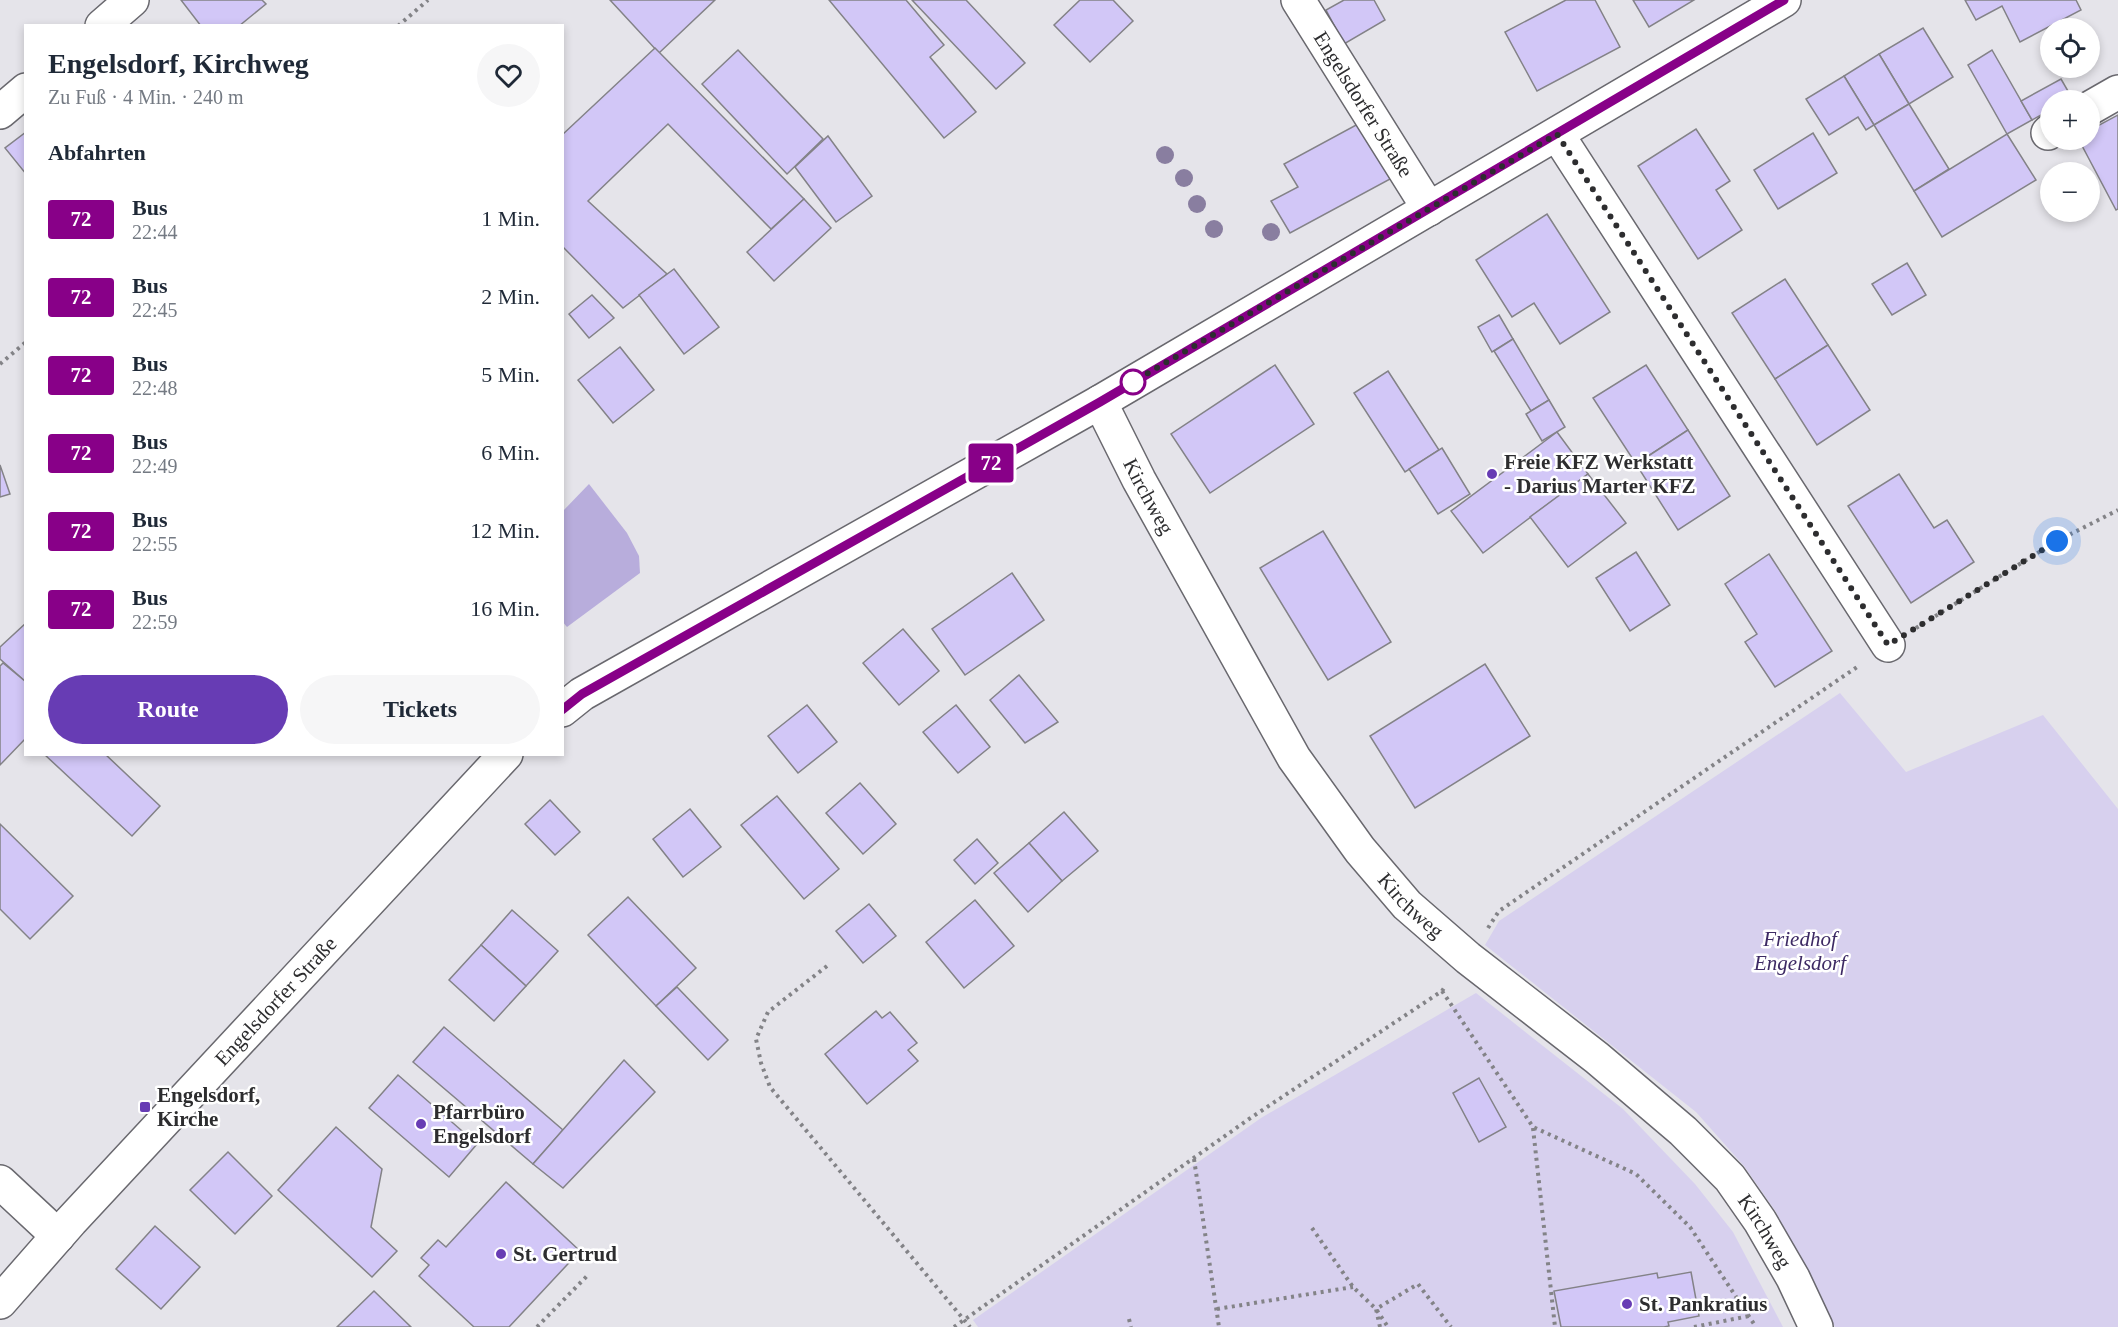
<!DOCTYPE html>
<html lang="de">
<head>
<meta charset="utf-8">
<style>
  :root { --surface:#fff; --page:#f6f6f7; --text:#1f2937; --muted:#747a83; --accent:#673cb4 }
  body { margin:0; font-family:"Times New Roman",serif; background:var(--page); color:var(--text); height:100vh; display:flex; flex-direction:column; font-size:22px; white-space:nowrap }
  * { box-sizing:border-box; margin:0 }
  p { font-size:20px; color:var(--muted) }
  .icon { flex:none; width:33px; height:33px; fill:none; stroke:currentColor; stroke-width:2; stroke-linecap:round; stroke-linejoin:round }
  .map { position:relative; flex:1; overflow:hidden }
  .sheet { position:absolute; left:24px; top:24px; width:540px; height:732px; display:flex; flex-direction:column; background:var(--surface); border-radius:0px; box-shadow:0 3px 9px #0003 }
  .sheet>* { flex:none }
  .badge { padding:0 12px; border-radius:4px; font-size:21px; line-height:39px }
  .controls { position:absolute; left:2040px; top:18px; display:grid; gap:12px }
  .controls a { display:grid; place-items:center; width:60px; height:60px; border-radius:50%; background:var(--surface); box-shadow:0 3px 9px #0003; font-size:30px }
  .you { position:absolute; width:30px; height:30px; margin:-15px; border:4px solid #fff; border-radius:50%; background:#1a73e8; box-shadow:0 0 0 9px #1a73e833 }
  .map>.badge { position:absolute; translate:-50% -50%; box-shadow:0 0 0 3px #fff }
  h2 { padding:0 24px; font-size:22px; line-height:54px }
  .round { display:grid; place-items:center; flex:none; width:63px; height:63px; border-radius:32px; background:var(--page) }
  .headline { display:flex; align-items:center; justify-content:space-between; height:102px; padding:0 24px }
  h1 { font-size:28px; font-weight:700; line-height:45px }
  .button { display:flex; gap:12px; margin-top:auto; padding:12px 24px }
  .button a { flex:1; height:69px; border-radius:36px; background:var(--accent); color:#fff; font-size:24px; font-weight:700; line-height:69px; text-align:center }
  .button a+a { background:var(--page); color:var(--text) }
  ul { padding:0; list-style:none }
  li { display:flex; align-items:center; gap:18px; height:78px; padding:0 24px }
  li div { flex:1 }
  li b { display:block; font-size:22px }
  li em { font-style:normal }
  li .badge { min-width:66px; font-weight:700; text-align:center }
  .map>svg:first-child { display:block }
  .green { fill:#d7d0ee }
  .water { fill:#b8addc }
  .building { fill:#d2c7f7; stroke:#838287; stroke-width:1.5 }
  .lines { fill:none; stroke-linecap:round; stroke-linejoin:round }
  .minor-casing { stroke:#69686e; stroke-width:36 }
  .path { stroke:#838387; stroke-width:4; stroke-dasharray:3 4.5; stroke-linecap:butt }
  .minor { stroke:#fff; stroke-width:33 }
  .tree { fill:#897ea0 }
  .line-casing { stroke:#fff; stroke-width:14 }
  .line { stroke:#808; stroke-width:9 }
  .walk { stroke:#2d2d2f; stroke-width:6; stroke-dasharray:0 10.8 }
  .stop-dot { fill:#fff; stroke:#808; stroke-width:3 }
  .poi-dot { fill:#673cb4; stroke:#fff; stroke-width:2 }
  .labels { text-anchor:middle; stroke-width:5; stroke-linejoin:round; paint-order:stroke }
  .street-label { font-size:21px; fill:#2d2d2f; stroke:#fff }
  .poi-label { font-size:21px; font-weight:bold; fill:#2d2d2f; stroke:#fff; text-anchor:start }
  .park-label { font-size:21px; font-style:italic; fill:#3d2a64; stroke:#fff }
</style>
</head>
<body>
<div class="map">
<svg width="2118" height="1327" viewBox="0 0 2118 1327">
  <rect width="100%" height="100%" fill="#e5e4ea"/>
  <g class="green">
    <path d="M1840,693L1906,772L2043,715L2118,809V1327H1835L1776,1212L1744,1166L1696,1112L1485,945L1499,921Z"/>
    <path d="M1476,993L1623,1109L1695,1184L1733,1232L1783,1327H978L973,1320L1261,1118Z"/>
  </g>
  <path class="water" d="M589,484L627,533L639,556L640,573L567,627L562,621L563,511Z"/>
  <g class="building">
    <path d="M181,0H262L266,4L239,26H201Z"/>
    <path d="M610,0H715L659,53Z"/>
    <path d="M829,0H906L944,45L930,57L976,112L944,138Z"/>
    <path d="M912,0H966L1025,63L996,89Z"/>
    <path d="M1080,0H1113L1133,21L1090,62L1054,25Z"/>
    <path d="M1344,0H1374L1385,20L1344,44L1326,10Z"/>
    <path d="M1566,0H1595L1620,47L1537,91L1505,32Z"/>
    <path d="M1633,0H1694L1649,27Z"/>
    <path d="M1965,0H2076L2081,10L2020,42L2002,6L1976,20Z"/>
    <path d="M1923,28L1953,77L1909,104L1879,54Z"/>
    <path d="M655,48L804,199L771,229L668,124L588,201L667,274L623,308L562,246V135Z"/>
    <path d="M738,50L823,139L787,174L702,84Z"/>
    <path d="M1992,50L2032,120L2007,134L1968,65Z"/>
    <path d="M1879,54L1909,104L1874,125L1844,76Z"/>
    <path d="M1844,76L1874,125L1866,130L1858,117L1829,135L1806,99Z"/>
    <path d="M2061,79L2072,98L2068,100H2050V110L2032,120L2021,101Z"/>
    <path d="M1909,104L1949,169L1914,191L1874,125Z"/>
    <path d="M2118,115V209L2116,210L2079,140H2090V130Z"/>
    <path d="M1358,124L1392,178L1290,233L1271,201L1298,187L1284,164Z"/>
    <path d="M1696,129L1730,181L1716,190L1742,230L1698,259L1638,166Z"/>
    <path d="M26,132V174L5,148Z"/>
    <path d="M1813,133L1837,173L1778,209L1754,170Z"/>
    <path d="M2007,134L2036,180L1942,237L1914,191Z"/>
    <path d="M828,136L872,196L836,222L795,167Z"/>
    <path d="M804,199L831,228L774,281L747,252Z"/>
    <path d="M1547,214L1610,312L1560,344L1534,303L1512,317L1476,260Z"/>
    <path d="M1907,263L1926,295L1892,315L1872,284Z"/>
    <path d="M674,269L719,327L684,354L639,295Z"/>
    <path d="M1785,279L1828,345L1775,379L1732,313Z"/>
    <path d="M592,295L614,318L589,338L569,314Z"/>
    <path d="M1499,315L1513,339L1492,352L1478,327Z"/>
    <path d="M1513,339L1549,400L1531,411L1494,351Z"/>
    <path d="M1828,345L1870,410L1817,445L1775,379Z"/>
    <path d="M620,347L654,390L613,423L578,380Z"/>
    <path d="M1275,365L1314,424L1210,493L1171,434Z"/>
    <path d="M1646,365L1688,430L1636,464L1593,398Z"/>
    <path d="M1388,371L1439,450L1405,472L1354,393Z"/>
    <path d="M1549,400L1565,427L1542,441L1526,414Z"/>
    <path d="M1688,430L1730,496L1678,530L1636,464Z"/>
    <path d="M1557,432L1588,474L1483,553L1451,511Z"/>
    <path d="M1442,448L1470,494L1438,514L1409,469Z"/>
    <path d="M0,465L10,494L0,497Z"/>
    <path d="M1588,474L1626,523L1568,567L1530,517Z"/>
    <path d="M1899,474L1934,528L1947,520L1974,562L1911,603L1848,506Z"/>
    <path d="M1323,531L1391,642L1328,680L1260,568Z"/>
    <path d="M1636,552L1670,605L1630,631L1596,578Z"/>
    <path d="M1769,554L1832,651L1775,687L1745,642L1757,634L1725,584Z"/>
    <path d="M1012,573L1044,620L965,675L932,629Z"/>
    <path d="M26,623V682L0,659V647Z"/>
    <path d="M903,629L939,671L899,705L863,663Z"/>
    <path d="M3,663L26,682V738L0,765V666Z"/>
    <path d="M1485,664L1530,736L1415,808L1370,736Z"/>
    <path d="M1019,675L1058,722L1025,743L990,700Z"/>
    <path d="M807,705L837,742L798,773L768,736Z"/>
    <path d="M956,705L990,747L958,773L923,732Z"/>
    <path d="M44,754H105L160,806L132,836Z"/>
    <path d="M860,783L896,824L863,854L826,813Z"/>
    <path d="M777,796L839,869L804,899L741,825Z"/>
    <path d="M550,800L580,832L555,855L525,824Z"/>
    <path d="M690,809L721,847L683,877L653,839Z"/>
    <path d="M1064,812L1098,851L1062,881L1029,843Z"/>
    <path d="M0,824L73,896L30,939L0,909Z"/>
    <path d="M977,839L998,863L975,884L954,860Z"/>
    <path d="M1029,843L1062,881L1028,912L994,873Z"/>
    <path d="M628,897L696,968L656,1006L588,935Z"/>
    <path d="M975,900L1014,946L964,988L926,942Z"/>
    <path d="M869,904L896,936L863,963L836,931Z"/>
    <path d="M512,910L558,951L526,986L481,945Z"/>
    <path d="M481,945L526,986L494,1021L449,980Z"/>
    <path d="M677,987L728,1040L708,1060L656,1006Z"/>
    <path d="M876,1011L882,1018L890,1012L917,1043L908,1050L918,1061L867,1104L825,1054Z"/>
    <path d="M444,1027L563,1130L533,1164L413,1062Z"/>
    <path d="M624,1060L655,1092L563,1188L533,1164Z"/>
    <path d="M398,1075L477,1144L449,1177L369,1108Z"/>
    <path d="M1479,1078L1506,1127L1479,1142L1453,1093Z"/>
    <path d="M336,1127L382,1169L371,1227L397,1251L372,1277L278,1190Z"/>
    <path d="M228,1152L272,1196L235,1234L190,1190Z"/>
    <path d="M506,1182L580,1251L509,1327H474L419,1276L429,1265L421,1258L438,1240L446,1247Z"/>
    <path d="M155,1226L200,1267L161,1309L116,1269Z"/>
    <path d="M1691,1272L1699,1316L1668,1322L1669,1326L1664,1327H1561L1554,1291L1657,1273L1658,1278Z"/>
    <path d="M374,1291L411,1327H337Z"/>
  </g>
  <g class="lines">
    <g class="minor-casing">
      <g id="minor">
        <path id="s1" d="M1298,0L1429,209"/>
        <path d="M102,26L132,0"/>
        <path d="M2090,108L2118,92"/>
        <path d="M0,112L26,90"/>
        <path d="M2048,133L2050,131"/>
        <path d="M1557,134L1888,645"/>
        <path id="s2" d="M1100,402L1139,480L1294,758L1360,850L1407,905L1468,958L1597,1058L1683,1131L1730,1178L1760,1221L1793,1278L1816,1327"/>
        <path d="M562,710L582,694L1100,402L1784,0"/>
        <path d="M0,1182L58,1236"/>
        <path id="s3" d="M0,1302L71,1221L506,754"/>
      </g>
    </g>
    <g class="path">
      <path d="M398,26L428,0"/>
      <path d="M0,364L26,342"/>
      <path d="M1916,628L2057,541L2118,510"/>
      <path d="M1488,928L1499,911L1860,665"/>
      <path d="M827,966L768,1012L756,1039L761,1063L770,1087L970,1327"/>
      <path d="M1442,991L1533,1127L1636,1174L1690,1227L1756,1327"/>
      <path d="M1533,1128L1555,1327"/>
      <path d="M1194,1159L1219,1327"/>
      <path d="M1312,1228L1353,1287L1376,1309L1388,1327"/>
      <path d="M1217,1309L1353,1287"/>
      <path d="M1129,1319L1131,1327"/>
      <path d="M537,1327L587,1276"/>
      <path d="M954,1327L1249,1119L1442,991L1446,985"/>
      <path d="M1380,1327L1376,1309L1418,1284L1451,1327"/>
      <path d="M1694,1327L1749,1316"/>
    </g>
    <use href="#minor" class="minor"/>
  </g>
  <g class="tree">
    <circle cx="1165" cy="155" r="9"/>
    <circle cx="1184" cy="178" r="9"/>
    <circle cx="1197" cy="204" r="9"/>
    <circle cx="1214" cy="229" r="9"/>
    <circle cx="1271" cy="232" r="9"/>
  </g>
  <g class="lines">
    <g class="line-casing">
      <path id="line" d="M562,710L582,694L1100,402L1784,0"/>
    </g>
    <use href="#line" class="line"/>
    <path class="walk" d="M1133,382L1131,383L1557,134L1888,645L2057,541"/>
  </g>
  <circle class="stop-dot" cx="1133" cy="382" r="12"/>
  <g class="poi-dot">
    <circle cx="1492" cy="474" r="6"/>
    <rect x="139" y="1101" width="12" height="12" rx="3"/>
    <circle cx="421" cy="1124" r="6"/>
    <circle cx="501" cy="1254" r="6"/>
    <circle cx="1627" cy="1304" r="6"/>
  </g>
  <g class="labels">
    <g class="street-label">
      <text dy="7" stroke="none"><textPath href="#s1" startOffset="123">Engelsdorfer Straße</textPath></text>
      <text dy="7" stroke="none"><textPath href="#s2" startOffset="106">Kirchweg</textPath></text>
      <text dy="7" stroke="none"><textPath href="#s2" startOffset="594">Kirchweg</textPath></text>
      <text dy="7" stroke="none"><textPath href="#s3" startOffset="408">Engelsdorfer Straße</textPath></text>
      <text dy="7" stroke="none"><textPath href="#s2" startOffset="1078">Kirchweg</textPath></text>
    </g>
    <g class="poi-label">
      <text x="1504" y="469">Freie KFZ Werkstatt<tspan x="1504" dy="24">- Darius Marter KFZ</tspan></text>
      <text x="157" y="1102">Engelsdorf,<tspan x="157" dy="24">Kirche</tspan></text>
      <text x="433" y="1119">Pfarrbüro<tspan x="433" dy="24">Engelsdorf</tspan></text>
      <text x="513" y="1261">St. Gertrud</text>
      <text x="1639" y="1311">St. Pankratius</text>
    </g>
    <g class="park-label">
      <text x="1800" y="946">Friedhof<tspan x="1800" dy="24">Engelsdorf</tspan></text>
    </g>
  </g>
</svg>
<div class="controls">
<a><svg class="icon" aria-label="locate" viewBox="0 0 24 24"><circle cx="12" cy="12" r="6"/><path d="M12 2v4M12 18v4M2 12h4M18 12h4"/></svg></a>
<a>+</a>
<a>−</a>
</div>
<div class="you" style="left:2057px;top:541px"></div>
<b class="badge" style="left:991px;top:463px;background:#808;color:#fff">72</b>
<section class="sheet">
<div class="headline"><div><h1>Engelsdorf, Kirchweg</h1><p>Zu Fuß · 4 Min. · 240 m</p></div><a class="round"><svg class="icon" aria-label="heart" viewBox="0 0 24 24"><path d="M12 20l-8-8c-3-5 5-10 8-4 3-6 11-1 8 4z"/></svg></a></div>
<h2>Abfahrten</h2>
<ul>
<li><span class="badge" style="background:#808;color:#fff">72</span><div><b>Bus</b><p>22:44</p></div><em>1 Min.</em></li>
<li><span class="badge" style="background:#808;color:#fff">72</span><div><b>Bus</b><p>22:45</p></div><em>2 Min.</em></li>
<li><span class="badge" style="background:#808;color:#fff">72</span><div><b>Bus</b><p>22:48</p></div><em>5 Min.</em></li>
<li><span class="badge" style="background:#808;color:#fff">72</span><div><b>Bus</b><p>22:49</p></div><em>6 Min.</em></li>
<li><span class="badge" style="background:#808;color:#fff">72</span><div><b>Bus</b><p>22:55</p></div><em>12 Min.</em></li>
<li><span class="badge" style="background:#808;color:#fff">72</span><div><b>Bus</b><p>22:59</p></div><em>16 Min.</em></li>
</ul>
<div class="button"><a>Route</a><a>Tickets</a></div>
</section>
</div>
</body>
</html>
